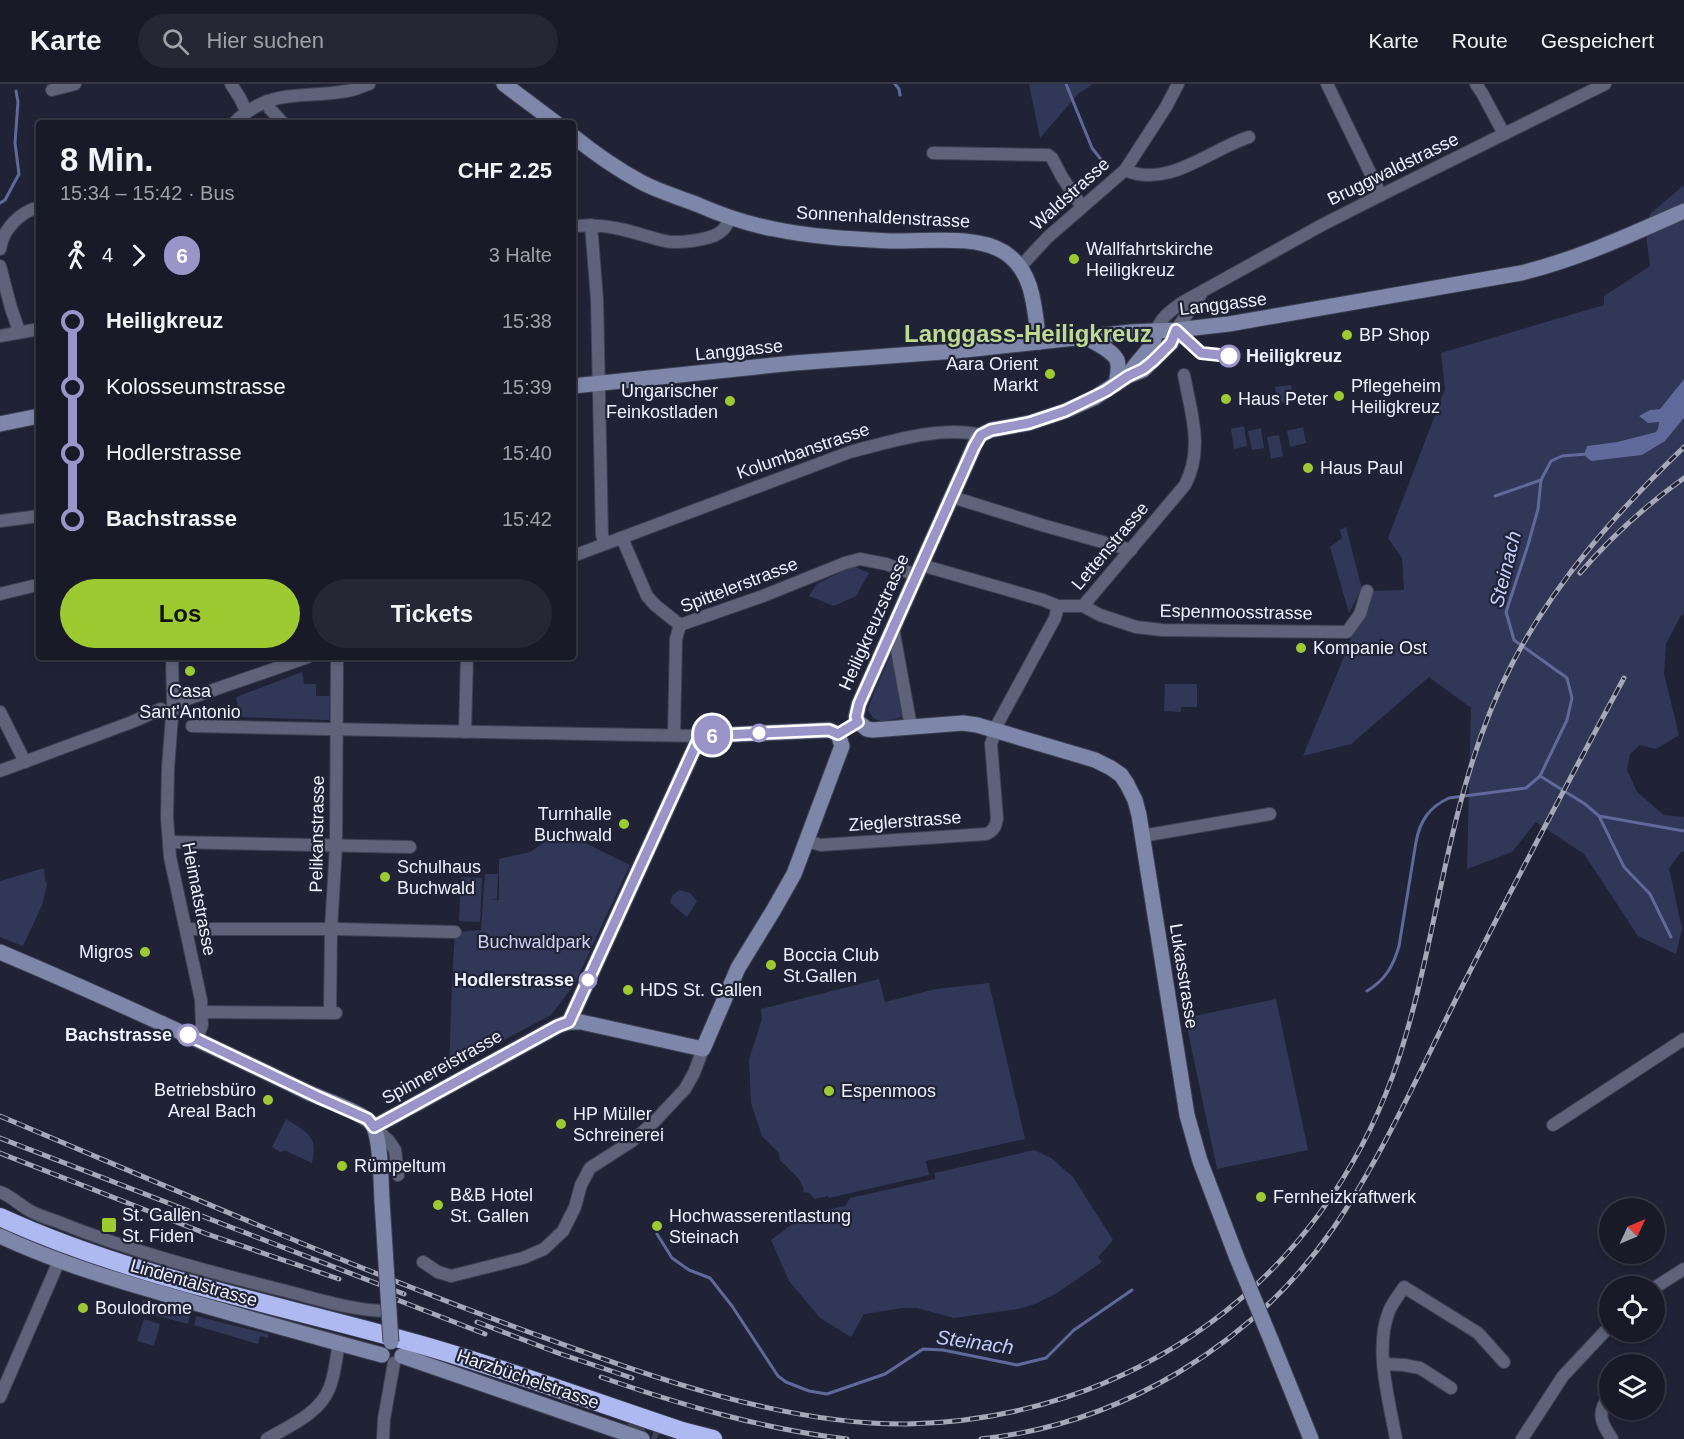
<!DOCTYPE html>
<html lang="de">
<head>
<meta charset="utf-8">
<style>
  :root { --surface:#181a28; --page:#252734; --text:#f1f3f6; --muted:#9fa1a8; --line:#363845; --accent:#9dca30 }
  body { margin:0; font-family:Arial,sans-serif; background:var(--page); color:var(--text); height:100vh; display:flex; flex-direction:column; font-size:22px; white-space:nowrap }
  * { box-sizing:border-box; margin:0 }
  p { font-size:20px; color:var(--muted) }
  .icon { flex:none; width:33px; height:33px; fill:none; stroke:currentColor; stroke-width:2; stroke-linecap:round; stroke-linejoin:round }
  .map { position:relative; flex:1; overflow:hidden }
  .details { position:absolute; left:36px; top:36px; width:540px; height:540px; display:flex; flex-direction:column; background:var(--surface); border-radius:6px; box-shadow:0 3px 9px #0003,0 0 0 2px var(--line) }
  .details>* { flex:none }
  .badge { padding:0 12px; border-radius:20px; font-size:21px; line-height:39px }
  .needle { width:39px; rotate:46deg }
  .controls { position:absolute; left:1599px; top:1114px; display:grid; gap:12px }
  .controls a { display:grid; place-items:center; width:66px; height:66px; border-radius:50%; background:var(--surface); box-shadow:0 3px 9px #0003,0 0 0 2px var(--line); font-size:30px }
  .map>.badge { position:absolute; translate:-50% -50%; box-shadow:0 0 0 3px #fff }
  .legs { display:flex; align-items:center; gap:9px; height:66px; padding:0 24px; font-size:20px }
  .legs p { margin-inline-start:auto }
  .summary { display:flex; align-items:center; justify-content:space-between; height:102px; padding:0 24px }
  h1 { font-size:33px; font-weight:700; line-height:45px }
  .cta { display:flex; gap:12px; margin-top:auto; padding:12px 24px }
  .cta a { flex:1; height:69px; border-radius:36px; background:var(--accent); color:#111; font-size:24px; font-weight:700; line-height:69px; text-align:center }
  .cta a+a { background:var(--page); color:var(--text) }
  ul { padding:0 24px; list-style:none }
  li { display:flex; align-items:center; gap:21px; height:66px; font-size:22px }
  li i { display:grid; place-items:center; width:9px; height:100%; margin:0 8px; background:currentColor }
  li i::after { content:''; width:15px; height:15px; margin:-8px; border:4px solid; border-radius:50%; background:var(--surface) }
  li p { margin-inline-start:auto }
  li:first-child i { background:linear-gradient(#0000 50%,currentColor 0) }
  li:last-child i { background:linear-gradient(currentColor 50%,#0000 0) }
  header { display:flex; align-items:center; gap:36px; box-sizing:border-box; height:84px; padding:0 30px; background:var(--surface); border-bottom:2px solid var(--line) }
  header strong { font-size:28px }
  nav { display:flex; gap:33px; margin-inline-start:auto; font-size:21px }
  .search { width:420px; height:54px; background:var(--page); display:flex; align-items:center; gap:15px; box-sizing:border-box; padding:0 21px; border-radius:33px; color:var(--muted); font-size:22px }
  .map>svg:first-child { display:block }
  .green { fill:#313757 }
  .water { fill:#5f699a }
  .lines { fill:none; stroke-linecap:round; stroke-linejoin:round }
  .stream { stroke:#5f699a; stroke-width:3 }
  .highway-tunnel { stroke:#3f4254; stroke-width:18; stroke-dasharray:18 9; stroke-linecap:butt }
  .street-casing { stroke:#3d4052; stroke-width:14 }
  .secondary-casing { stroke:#3d4052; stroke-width:17 }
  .highway-casing { stroke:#3d4052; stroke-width:20 }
  .street { stroke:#5e6379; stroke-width:12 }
  .secondary { stroke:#7e86a9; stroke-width:15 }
  .highway { stroke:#adb9f0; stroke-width:18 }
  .rail-casing { stroke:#a5a8b7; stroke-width:5 }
  .rail { stroke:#202336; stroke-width:3; stroke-dasharray:9; stroke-linecap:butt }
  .secondary-bridge-casing { stroke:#3d4052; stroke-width:17; stroke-linecap:butt }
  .secondary-bridge { stroke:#7e86a9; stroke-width:15 }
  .line-1-casing { stroke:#fff; stroke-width:14 }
  .line-1 { stroke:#9a94c8; stroke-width:9 }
  .poi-dot { fill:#9dca30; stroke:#202336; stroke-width:2 }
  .stop-1-dot { fill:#fff; stroke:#9a94c8; stroke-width:3 }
  .labels { text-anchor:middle; stroke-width:4.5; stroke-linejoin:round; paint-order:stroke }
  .street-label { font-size:18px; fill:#eff2ff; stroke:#202336 }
  .poi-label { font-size:18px; fill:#eff2ff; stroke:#202336; text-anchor:start }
  .stop-label { font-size:18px; font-weight:bold; fill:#eff2ff; stroke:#202336; text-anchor:end }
  .park-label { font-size:18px; fill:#ccd3f2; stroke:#202336 }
  .water-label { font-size:20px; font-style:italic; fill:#c4cefc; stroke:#202336 }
  .district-label { font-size:24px; font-weight:bold; fill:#bed990; stroke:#202336 }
</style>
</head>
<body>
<header>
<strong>Karte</strong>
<div class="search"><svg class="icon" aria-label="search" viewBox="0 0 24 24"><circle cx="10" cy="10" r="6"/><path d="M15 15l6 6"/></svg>Hier suchen</div>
<nav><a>Karte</a><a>Route</a><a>Gespeichert</a></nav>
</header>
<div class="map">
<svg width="1684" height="1355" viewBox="0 0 1684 1355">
  <rect width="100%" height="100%" fill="#202336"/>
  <g class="green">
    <path d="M1029,0H1093L1078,10L1040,54Z"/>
    <path d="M1684,101V295L1660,325L1650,326L1659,338L1658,346L1656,348L1617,358L1587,362L1665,357L1684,334V530L1680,533L1666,560L1664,590L1679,651L1656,665L1640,661L1630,670L1627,686L1637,708L1664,731L1684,733V768L1682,767L1669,784L1682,845L1676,870L1638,852L1584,770L1536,738L1512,768L1467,785L1471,624L1429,593L1351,660L1303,672L1346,568L1367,507L1404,506L1402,474L1388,454L1445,305L1441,269L1604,221V212L1650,182L1646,151L1650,130Z"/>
    <path d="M1291,301L1294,316L1278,319L1275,303Z"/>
    <path d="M1244,342L1247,362L1234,365L1231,345Z"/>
    <path d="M1303,343L1306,359L1290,363L1287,347Z"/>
    <path d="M1261,344L1264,364L1252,366L1248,347Z"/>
    <path d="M1279,351L1283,372L1271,375L1267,353Z"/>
    <path d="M1346,443L1362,505L1349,529L1330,463L1342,454L1340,446Z"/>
    <path d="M853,482L869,489L856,512L834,522L809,512L817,500Z"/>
    <path d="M892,568L899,602L902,633C888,636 876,643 868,626L870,619Z"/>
    <path d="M302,588L304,600H316V612H330L329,636L240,633L236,613Z"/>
    <path d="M1165,600H1197V623H1181V628L1164,627Z"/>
    <path d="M565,749L630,781L574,901L551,931L449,985L452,899L455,848L481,846L485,790H498L497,815H490L499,816V775L530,768L549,755Z"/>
    <path d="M44,784L45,796L47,800L43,819L23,862L0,853V797Z"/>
    <path d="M461,793L482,794L480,838L459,837Z"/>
    <path d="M679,806L690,809L697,817L687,833L670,819L672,812Z"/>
    <path d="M879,895L885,918L936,905L989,899L1025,1055L926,1077L929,1091L829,1114L828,1112L815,1115L809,1109L803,1108L804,1106L799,1095L780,1076L779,1069L762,1052L751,1019L749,975L762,935L761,925Z"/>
    <path d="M1276,915L1308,1066L1217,1085L1185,934Z"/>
    <path d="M286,1035C306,1048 319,1051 312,1079L286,1067L280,1068L272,1063Z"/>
    <path d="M1034,1066L1051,1074L1073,1093L1113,1156L1098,1173L1102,1178L1057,1209L1035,1220L1018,1225L954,1234L917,1224H903L864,1230L851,1253L820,1234L789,1197L771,1156L806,1130L845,1122L850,1114L935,1095V1089Z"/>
    <path d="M143,1216L190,1231L188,1240L139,1227Z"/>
    <path d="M196,1232L268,1250V1254L260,1252L258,1260L194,1241Z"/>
    <path d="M144,1235L160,1240L154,1262L137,1257Z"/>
  </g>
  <path class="water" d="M1684,295V334L1665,357L1642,371L1591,377L1584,371L1587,362L1617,358L1656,348L1658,345L1659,338L1648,339L1639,332L1650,326L1660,325Z"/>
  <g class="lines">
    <g class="stream">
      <path d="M895,0L899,5L900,11"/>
      <path d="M1066,0L1092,64L1107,83"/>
      <path d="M0,119L5,116L19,90L15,59L18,18L16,7"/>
      <path d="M1495,412L1541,396"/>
      <path d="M1540,692L1585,720L1599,732L1684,747"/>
      <path d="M1599,732L1624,783L1650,810L1671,853"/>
      <path d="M1367,907C1385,896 1393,883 1399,862L1416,758C1420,737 1429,723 1449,714L1526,704L1540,692L1567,636L1572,614L1567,594L1514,556L1506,528L1528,461L1538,425L1541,396L1551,377L1562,372L1587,370"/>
      <path d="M657,1150L672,1174L689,1186L710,1194L732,1222L778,1292L786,1298L809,1307L827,1310L885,1290L923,1265L943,1266L1017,1281L1046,1274L1074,1246L1132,1206"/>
    </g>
    <path class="highway-tunnel" d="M626,1345L657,1355"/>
    <g class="street-casing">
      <g id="street">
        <path d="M231,0L240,14L246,27"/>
        <path d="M1327,0L1381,111"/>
        <path d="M1476,0L1482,9L1504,50"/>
        <path d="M52,6L75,0"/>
        <path d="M267,17L270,25L283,39"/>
        <path d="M234,39C270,3 303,15 347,7C355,6 362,2 369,0"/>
        <path d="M933,69L1048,71L1052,74L1062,93L1082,123"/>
        <path d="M1125,86C1168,105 1209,66 1249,53"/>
        <path d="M591,141L597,215L602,451L605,459"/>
        <path d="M573,142C587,141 601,141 615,144C632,147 648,153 665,157C677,160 709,156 719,149C725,145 728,140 729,134"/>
        <path d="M0,165C3,145 20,128 39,123"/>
        <path d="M0,182L11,224L19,247"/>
        <path d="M1020,183L1048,153L1125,86L1166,23L1178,0"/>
        <path d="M1176,246L1201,210"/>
        <path d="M1156,247C1161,233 1172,226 1183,218L1322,141L1381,111L1605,0"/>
        <path d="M0,252L39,245"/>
        <path d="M952,413L1042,441L1131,466"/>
        <path d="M0,437L39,432"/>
        <path d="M622,454L647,512L655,521L680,541"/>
        <path d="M573,472L850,368C889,358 941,341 981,351"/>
        <path d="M921,481L1043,516L1058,522H1083L1100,531L1136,543L1162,546L1347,548L1360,530L1367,507"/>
        <path d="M0,510L33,502"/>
        <path d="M1083,522L1185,401C1204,365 1191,329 1184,291"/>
        <path d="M893,544L911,643"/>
        <path d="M172,573L173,620L168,684L167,734L170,773L201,916L202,941L197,955"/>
        <path d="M173,620L308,573"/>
        <path d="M0,628L25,678"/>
        <path d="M192,642L326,645L700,652"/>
        <path d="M465,648L467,573"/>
        <path d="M674,651L676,555L680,541L763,512L845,479L860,475L886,480L916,491"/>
        <path d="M0,687L132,638L161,625"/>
        <path d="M1142,752L1270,730"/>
        <path d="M806,757L821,761L986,750C994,747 996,742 997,734L991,660L998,639L1055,534L1058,522"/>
        <path d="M169,758L410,763"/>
        <path d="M186,845H338L455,848"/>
        <path d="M202,928L336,929"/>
        <path d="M330,928L331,845L336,761L337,573"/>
        <path d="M1553,1041L1684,955"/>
        <path d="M374,1043L389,1057L395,1066L398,1091"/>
        <path d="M0,1108C11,1112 16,1118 27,1125C35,1130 46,1134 56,1137C129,1167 206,1187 282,1206C318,1215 353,1227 389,1227"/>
        <path d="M423,1178L438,1188L451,1192L523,1174L544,1165L563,1147L575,1123L581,1101L590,1084L632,1057L653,1039L685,1005L694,989L703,965"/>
        <path d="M1654,1204L1684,1185"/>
        <path d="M1384,1280L1404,1281L1420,1284L1451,1304"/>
        <path d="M1610,1311C1596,1328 1601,1339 1612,1355"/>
        <path d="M0,1313L59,1177"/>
        <path d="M267,1355C289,1342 319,1330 329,1305C335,1292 336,1273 339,1259"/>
        <path d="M383,1355L384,1335L394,1279"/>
        <path d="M1396,1355C1389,1316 1374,1265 1389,1227C1393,1218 1399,1211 1404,1203L1478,1249L1504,1278"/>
        <path d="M1522,1355L1563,1292L1610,1242"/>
      </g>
    </g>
    <g class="secondary-casing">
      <g id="secondary">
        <path d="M504,0L556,39"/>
        <path d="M573,52C594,69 617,85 641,98C658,107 678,113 696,120C721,131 747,140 774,145C812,153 853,155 892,157C925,158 975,150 1004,168C1035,188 1034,225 1039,258"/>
        <path d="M1085,253C1095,259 1112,266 1117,276C1120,283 1117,293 1116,300"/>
        <path d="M1130,289C1140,272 1152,268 1156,247"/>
        <path d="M573,302L794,279L956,267L1131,248L1176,246L1229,240L1521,189C1578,175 1630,151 1684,127"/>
        <path d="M0,340L39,332"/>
        <path d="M858,638L867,645L873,646L963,639L977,641L1095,676L1111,684L1121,691L1127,700L1135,716L1139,731L1187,1031L1200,1077L1237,1174"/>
        <path d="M858,638L856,633L859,620L977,356L981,351L991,346L1029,339L1065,327L1094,314L1128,292L1143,286L1171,259L1176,246"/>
        <path d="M0,868C104,912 206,959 307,1008C322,1015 364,1029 372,1040C381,1052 381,1100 382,1117"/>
        <path d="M569,938L700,652L829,646L838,650"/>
        <path d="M374,1043L558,942L569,938H581L703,965L738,884L773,827L794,790L842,662L838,650"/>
        <path d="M0,1152C60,1180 122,1198 185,1216C250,1235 316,1253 382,1271"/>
        <path d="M1271,1256L1311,1355"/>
        <path d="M402,1272L642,1355"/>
      </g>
    </g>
    <g class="highway-casing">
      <path id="highway" d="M0,1133C133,1194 278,1220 418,1260C507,1285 594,1318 682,1347L713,1355"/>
    </g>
    <use href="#street" class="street"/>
    <use href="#secondary" class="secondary"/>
    <use href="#highway" class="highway"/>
    <g class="rail-casing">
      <g id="rail">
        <path d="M1580,489C1611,453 1645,422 1684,394"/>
        <path d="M0,1032C178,1107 355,1185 537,1251C652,1293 783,1341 907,1340C1016,1338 1122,1304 1210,1239C1295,1177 1357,1090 1393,991C1423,907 1435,818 1457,732C1470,680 1487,628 1512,580C1555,497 1618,427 1684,363"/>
        <path d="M0,1054L404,1210"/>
        <path d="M0,1069L207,1150L339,1195"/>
        <path d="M390,1213L485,1250"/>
        <path d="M477,1238L558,1269L632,1294"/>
        <path d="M601,1293C681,1321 763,1345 847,1355"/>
        <path d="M981,1355C1121,1340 1252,1261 1332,1146C1383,1072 1422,982 1463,901C1515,798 1569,696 1624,594"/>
      </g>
    </g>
    <use href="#rail" class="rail"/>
    <g class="secondary-bridge-casing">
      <g id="secondary-bridge">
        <path d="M382,1117L391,1258"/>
        <path d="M1237,1174L1271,1256"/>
      </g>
    </g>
    <use href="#secondary-bridge" class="secondary-bridge"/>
  </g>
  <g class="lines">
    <g class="line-1-casing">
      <path id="line-1" d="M188,951L318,1013L368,1035L374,1043L558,942L569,938L700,652L829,646L838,650L858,638L856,633L859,620L974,363L981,351L991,346L1029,339L1065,327L1106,307L1128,292L1143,285L1153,277L1171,259L1176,246L1201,269L1229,272"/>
    </g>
    <use href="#line-1" class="line-1"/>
  </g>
  <g class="poi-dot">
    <circle cx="1074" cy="175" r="6"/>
    <circle cx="1347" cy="251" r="6"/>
    <circle cx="1050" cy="290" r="6"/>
    <circle cx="1339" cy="312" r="6"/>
    <circle cx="1226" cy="315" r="6"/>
    <circle cx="730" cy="317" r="6"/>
    <circle cx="1308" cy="384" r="6"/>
    <circle cx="1301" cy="564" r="6"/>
    <circle cx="190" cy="587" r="6"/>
    <circle cx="624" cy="740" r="6"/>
    <circle cx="385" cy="793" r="6"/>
    <circle cx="145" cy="868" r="6"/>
    <circle cx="771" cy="881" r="6"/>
    <circle cx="628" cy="906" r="6"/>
    <circle cx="829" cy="1007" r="6"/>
    <circle cx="268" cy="1016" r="6"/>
    <circle cx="561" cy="1040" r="6"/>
    <circle cx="342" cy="1082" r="6"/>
    <circle cx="1261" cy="1113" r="6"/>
    <circle cx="438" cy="1121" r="6"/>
    <rect x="101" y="1133" width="16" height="16" rx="3"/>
    <circle cx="657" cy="1142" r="6"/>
    <circle cx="83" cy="1224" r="6"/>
  </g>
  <g class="stop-1-dot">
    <circle cx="1229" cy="272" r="10"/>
    <circle cx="759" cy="649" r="8"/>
    <circle cx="588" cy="896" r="8"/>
    <circle cx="188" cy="951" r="10"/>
  </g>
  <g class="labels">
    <g class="street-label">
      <text transform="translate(1393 85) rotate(-26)" y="6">Bruggwaldstrasse</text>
      <text transform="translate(1070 110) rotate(-42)" y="6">Waldstrasse</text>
      <text transform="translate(883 133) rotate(3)" y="6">Sonnenhaldenstrasse</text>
      <text transform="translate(1223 220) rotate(-7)" y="6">Langgasse</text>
      <text transform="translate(739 266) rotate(-6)" y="6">Langgasse</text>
      <text transform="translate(803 367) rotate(-19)" y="6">Kolumbanstrasse</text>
      <text transform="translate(1110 462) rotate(-50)" y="6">Lettenstrasse</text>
      <text transform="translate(739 501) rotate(-21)" y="6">Spittelerstrasse</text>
      <text transform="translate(1236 528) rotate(1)" y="6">Espenmoosstrasse</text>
      <text transform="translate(874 538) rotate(-66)" y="6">Heiligkreuzstrasse</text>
      <text transform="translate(905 737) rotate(-4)" y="6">Zieglerstrasse</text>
      <text transform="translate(317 750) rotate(-89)" y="6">Pelikanstrasse</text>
      <text transform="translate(199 815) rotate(79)" y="6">Heimatstrasse</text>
      <text transform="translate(1184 892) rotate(81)" y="6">Lukasstrasse</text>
      <text transform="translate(442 983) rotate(-29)" y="6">Spinnereistrasse</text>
      <text transform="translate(194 1199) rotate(16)" y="6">Lindentalstrasse</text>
      <text transform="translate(528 1295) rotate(19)" y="6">Harzbüchelstrasse</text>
    </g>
    <g class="poi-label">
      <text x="1086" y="171">Wallfahrtskirche<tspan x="1086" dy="21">Heiligkreuz</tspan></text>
      <text x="1359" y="257">BP Shop</text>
      <text x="1038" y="286" text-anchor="end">Aara Orient<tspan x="1038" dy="21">Markt</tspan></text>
      <text x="1351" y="308">Pflegeheim<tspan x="1351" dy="21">Heiligkreuz</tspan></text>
      <text x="718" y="313" text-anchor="end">Ungarischer<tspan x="718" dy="21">Feinkostladen</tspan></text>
      <text x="1238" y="321">Haus Peter</text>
      <text x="1320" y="390">Haus Paul</text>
      <text x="1313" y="570">Kompanie Ost</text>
      <text x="190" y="613" text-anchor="middle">Casa<tspan x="190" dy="21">Sant'Antonio</tspan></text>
      <text x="612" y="736" text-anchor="end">Turnhalle<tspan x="612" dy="21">Buchwald</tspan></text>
      <text x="397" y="789">Schulhaus<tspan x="397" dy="21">Buchwald</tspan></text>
      <text x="133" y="874" text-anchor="end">Migros</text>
      <text x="783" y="877">Boccia Club<tspan x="783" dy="21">St.Gallen</tspan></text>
      <text x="640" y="912">HDS St. Gallen</text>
      <text x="256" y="1012" text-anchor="end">Betriebsbüro<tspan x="256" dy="21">Areal Bach</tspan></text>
      <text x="841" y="1013">Espenmoos</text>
      <text x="573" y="1036">HP Müller<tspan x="573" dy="21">Schreinerei</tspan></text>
      <text x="354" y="1088">Rümpeltum</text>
      <text x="450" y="1117">B&amp;B Hotel<tspan x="450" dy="21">St. Gallen</tspan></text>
      <text x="1273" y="1119">Fernheizkraftwerk</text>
      <text x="122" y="1137">St. Gallen<tspan x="122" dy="21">St. Fiden</tspan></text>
      <text x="669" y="1138">Hochwasserentlastung<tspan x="669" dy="21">Steinach</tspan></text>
      <text x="95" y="1230">Boulodrome</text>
    </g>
    <g class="stop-label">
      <text x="1246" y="278" text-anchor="start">Heiligkreuz</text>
      <text x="574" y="902">Hodlerstrasse</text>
      <text x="172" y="957">Bachstrasse</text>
    </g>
    <g class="park-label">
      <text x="534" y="864">Buchwaldpark</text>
    </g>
    <g class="water-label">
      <text transform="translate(1505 485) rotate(-76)" y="7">Steinach</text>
      <text transform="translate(975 1258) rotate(8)" y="7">Steinach</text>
    </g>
    <g class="district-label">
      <text x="1028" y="258">Langgass-Heiligkreuz</text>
    </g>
  </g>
</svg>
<div class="controls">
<a><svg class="needle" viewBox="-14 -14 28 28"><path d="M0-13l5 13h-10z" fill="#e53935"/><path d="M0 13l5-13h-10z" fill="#9fa1a8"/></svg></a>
<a><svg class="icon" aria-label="locate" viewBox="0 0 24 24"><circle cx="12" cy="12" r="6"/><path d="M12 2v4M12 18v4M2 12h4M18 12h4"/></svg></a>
<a><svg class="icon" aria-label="layers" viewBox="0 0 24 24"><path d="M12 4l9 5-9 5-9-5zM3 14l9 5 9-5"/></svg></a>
</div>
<b class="badge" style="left:712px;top:651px;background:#9a94c8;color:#fff">6</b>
<section class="details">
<div class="summary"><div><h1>8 Min.</h1><p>15:34 – 15:42 · Bus</p></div><b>CHF 2.25</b></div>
<div class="legs"><svg class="icon" aria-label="walk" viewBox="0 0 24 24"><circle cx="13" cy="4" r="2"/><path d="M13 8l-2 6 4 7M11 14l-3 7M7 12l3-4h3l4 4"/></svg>4<svg class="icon" aria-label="forward" viewBox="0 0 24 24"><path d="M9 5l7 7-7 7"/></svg><b class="badge" style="background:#9a94c8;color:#fff">6</b><p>3 Halte</p></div>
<ul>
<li><i style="color:#9a94c8"></i><b>Heiligkreuz</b><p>15:38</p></li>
<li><i style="color:#9a94c8"></i><span>Kolosseumstrasse</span><p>15:39</p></li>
<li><i style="color:#9a94c8"></i><span>Hodlerstrasse</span><p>15:40</p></li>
<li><i style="color:#9a94c8"></i><b>Bachstrasse</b><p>15:42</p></li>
</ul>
<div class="cta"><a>Los</a><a>Tickets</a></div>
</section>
</div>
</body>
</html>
